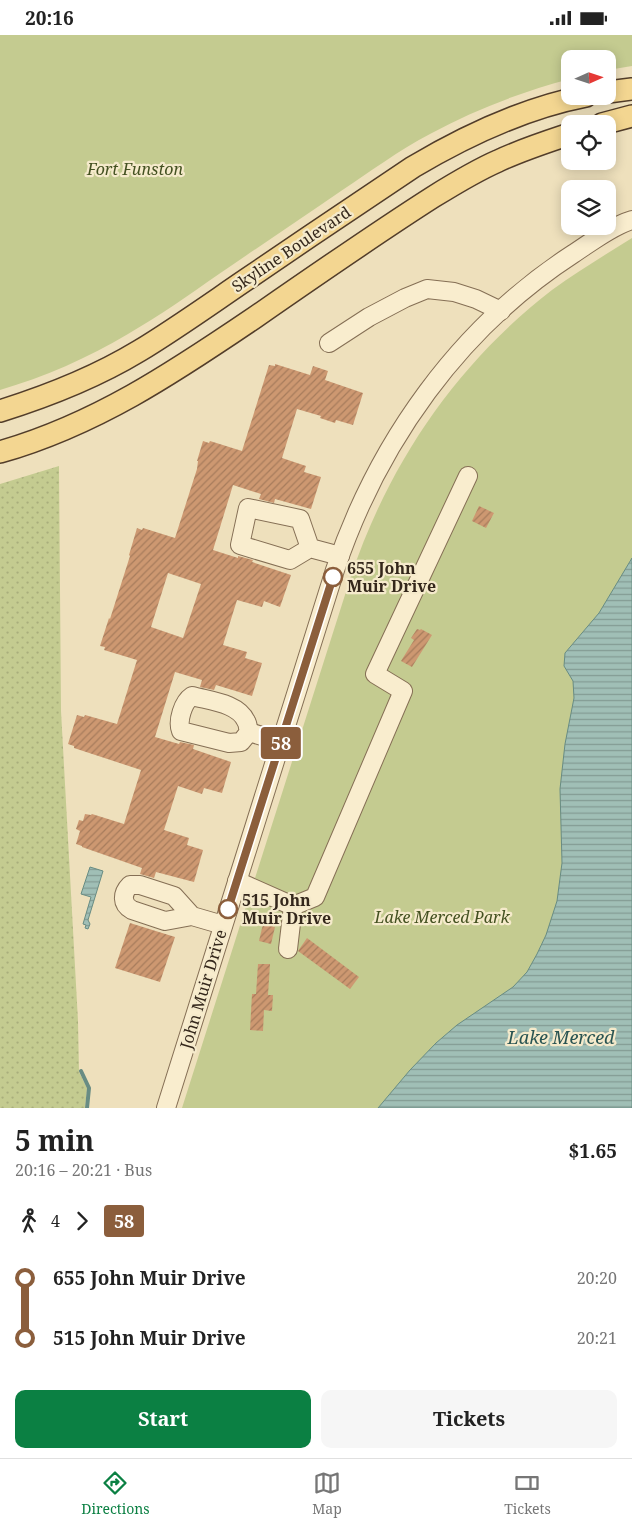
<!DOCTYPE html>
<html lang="en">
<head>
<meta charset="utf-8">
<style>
  :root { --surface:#fff; --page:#f6f6f6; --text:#222; --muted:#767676; --line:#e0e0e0; --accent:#0b8043 }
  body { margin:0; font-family:"Noto Serif",serif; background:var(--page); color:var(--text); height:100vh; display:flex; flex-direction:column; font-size:19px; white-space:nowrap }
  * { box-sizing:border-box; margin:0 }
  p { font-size:16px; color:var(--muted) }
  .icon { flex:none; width:28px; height:28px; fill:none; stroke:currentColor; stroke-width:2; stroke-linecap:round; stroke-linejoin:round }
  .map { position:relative; height:1073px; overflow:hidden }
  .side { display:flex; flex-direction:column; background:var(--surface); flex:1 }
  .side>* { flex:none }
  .badge { padding:0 10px; border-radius:4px; font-size:18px; line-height:32px }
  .needle { width:32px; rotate:87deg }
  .fabs { position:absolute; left:561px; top:15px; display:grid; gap:10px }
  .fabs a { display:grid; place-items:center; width:55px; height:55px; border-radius:10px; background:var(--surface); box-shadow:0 2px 12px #0003; font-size:25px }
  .map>.badge { position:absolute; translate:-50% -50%; box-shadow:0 0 0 2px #fff }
  .legs { display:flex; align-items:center; gap:8px; height:55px; padding:0 15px; font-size:16px }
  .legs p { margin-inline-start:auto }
  .overview { display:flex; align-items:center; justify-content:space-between; height:85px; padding:0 15px }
  h1 { font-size:28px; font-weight:700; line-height:38px }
  .primary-button { display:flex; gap:10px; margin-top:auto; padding:10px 15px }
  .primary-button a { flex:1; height:58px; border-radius:10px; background:var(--accent); color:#fff; font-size:20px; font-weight:700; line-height:58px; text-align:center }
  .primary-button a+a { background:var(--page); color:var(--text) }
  ul { padding:0 15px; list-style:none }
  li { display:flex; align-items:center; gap:18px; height:60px; font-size:19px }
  li i { display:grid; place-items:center; width:8px; height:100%; margin:0 6px; background:currentColor }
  li i::after { content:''; width:12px; height:12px; margin:-6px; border:4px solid; border-radius:50%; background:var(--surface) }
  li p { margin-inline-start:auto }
  li:first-child i { background:linear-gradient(#0000 50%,currentColor 0) }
  li:last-child i { background:linear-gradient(currentColor 50%,#0000 0) }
  .status { display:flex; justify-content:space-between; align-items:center; height:35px; padding:0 25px; background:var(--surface); direction:ltr }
  .status svg { height:14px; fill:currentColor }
  .tab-bar { display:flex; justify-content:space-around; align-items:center; height:70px; border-top:1px solid var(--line); background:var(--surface); font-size:14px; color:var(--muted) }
  .tab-bar a { display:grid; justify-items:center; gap:2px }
  .tab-bar .on { color:var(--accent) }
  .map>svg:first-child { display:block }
  .grass { fill:url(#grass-dots) }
  .park { fill:#c4cb90 }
  .water { fill:url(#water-rules); stroke:#688c83 }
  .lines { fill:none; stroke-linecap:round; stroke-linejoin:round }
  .stream { stroke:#688c83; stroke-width:4 }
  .building { fill:url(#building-hatch); fill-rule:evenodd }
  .minor-casing { stroke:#856f55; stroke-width:20 }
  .major-casing { stroke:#523d2a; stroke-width:24 }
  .minor { stroke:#f9edce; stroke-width:18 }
  .major { stroke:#f3d691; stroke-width:21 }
  .line-1-casing { stroke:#fff; stroke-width:11 }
  .line-1 { stroke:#8b5e3c; stroke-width:8 }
  .stop-1-dot { fill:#fff; stroke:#8b5e3c; stroke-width:2.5 }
  .labels { text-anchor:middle; stroke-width:4.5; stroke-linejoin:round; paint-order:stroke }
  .park-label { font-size:16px; font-style:italic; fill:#445121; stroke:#f5eacb }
  .street-label { font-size:16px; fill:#34271b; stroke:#f5eacb }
  .stop-label { font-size:16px; font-weight:bold; fill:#34271b; stroke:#f5eacb; text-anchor:start }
  .water-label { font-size:18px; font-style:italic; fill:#295452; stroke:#f5eacb }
</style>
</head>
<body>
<div class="status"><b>20:16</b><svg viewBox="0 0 49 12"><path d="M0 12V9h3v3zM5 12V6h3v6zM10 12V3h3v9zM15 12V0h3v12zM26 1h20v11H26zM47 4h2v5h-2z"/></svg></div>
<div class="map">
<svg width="632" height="1073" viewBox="0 0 632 1073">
  <defs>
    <pattern id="grass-dots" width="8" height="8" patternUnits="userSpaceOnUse" patternTransform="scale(1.25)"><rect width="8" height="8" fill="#c4cb90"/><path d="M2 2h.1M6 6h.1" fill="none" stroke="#a9ae7c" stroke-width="1.8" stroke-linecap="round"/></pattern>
    <pattern id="water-rules" width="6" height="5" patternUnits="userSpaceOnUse" patternTransform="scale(1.25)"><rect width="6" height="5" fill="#a0bfb6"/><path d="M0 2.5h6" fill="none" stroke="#839b93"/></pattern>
    <pattern id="building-hatch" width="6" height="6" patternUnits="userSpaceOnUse" patternTransform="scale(1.25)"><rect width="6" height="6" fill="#cd9871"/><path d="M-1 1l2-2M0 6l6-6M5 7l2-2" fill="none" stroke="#a77c5c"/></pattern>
  </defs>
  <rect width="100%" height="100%" fill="#eee0bc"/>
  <path class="grass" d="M59,431L61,676L78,986L79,1037L87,1053L85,1073H0V449Z"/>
  <g class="park">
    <path d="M0,0H632V31L608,35V24H570V44C521,57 474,75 430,99C399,115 370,137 341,156C300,184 260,211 219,239C189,260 159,281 128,299C88,323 44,342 0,355Z"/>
    <path d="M632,203V1073H182L351,541C389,428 457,328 552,255C578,236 605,220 632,203Z"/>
  </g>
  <g class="water">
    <path d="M632,523V1073H378L410,1035L436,1008L457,990L513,952L527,937L537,919L546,900L557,866L562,828L560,754L565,709L574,663L573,646L564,631L565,618L599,578Z"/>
    <path d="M90,832L103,836L88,885L90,889L88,894L85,893L86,890L83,889L91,862L81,859Z"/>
  </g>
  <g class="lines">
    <path class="stream" d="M81,1036L89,1053L87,1073"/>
  </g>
  <g class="building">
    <path d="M275,329L310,340L313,331L328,336L325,345L363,358L353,390L336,385L335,388L320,383L321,381L297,374L282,423L306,431L304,437L321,442L311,474L275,464L274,468L259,464L261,459L233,450L213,515L238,523V521L253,525L252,527L291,540L280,572L264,566L262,572L237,565L223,610L247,617L245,623L262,628L252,661L216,650L214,655L200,652L202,645L175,637L155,702L179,709L180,707L194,710L193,714L231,727L222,758L204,753L202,759L178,751L164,795L189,803L187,810L203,815L194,847L156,837L154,843L140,839L142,833L82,812V811L76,809L80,796L76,794L79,785L83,786L85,779L91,780L92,779L124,789L141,735L74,713V711L68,709L77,680L84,682L85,680L117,689L137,625L104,615L105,612L100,611L109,583L110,584L130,521L129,520L137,493L142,495L143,493L175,503L197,434L198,426H197L203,406L209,408L210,406L242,416L269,330L275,331ZM168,538L201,549L183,603L151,592Z"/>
    <path d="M479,471L494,478L486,493L472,486Z"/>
    <path d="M417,594L420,595L421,594L432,600L412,632L401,626L414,605L411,603Z"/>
    <path d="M130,888L175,902L160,947L115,933Z"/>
    <path d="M263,889L275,892L271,909L259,906Z"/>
    <path d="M307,903L359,942L350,954L298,916Z"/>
    <path d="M258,929H270L268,960H273L272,976L264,975L263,996L250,995L252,959H256Z"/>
  </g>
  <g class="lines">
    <g class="minor-casing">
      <g id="minor">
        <path d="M329,308L369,282L405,263L427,254L454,257L476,264L501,276"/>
        <path d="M310,513L290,525L240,510L248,473L300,484L310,513L340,521"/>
        <path d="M192,661C210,666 238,668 246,686C248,689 248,694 249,697L241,707L229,708L181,696C177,686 183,667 192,661Z"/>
        <path d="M249,697L281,707"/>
        <path d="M237,846L293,871L315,862L403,656L375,639L468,441"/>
        <path d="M192,881L165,886L132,875C121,869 122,858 130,850H140L174,861L192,881L223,890"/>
        <path d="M288,914L293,871"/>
        <path d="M166,1073L335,535C378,407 459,293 573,219C590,208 612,191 632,185"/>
      </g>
    </g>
    <g class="major-casing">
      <g id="major">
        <path d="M608,57L632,54"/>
        <path d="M602,89L632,81"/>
        <path d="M0,376C48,361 96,342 139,316C177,293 213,267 250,242C304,205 359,168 413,132C467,100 524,73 586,61"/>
        <path d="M0,417C95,390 173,338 254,283C313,242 372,201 433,162C454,149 475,136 498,126C521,115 546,107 570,99"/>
      </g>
    </g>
    <use href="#minor" class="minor"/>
    <use href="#major" class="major"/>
  </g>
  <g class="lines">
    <g class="line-1-casing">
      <path id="line-1" d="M228,874L333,542"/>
    </g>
    <use href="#line-1" class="line-1"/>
  </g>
  <g class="stop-1-dot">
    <circle cx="333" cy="542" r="9"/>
    <circle cx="228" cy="874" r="9"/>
  </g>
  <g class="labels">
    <g class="park-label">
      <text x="135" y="140">Fort Funston</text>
      <text x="442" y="888">Lake Merced Park</text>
    </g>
    <g class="street-label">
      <text transform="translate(291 214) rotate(-34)" y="6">Skyline Boulevard</text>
      <text transform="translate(203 954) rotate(-73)" y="6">John Muir Drive</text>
    </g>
    <g class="stop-label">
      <text x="347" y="539">655 John<tspan x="347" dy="18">Muir Drive</tspan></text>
      <text x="242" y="871">515 John<tspan x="242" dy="18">Muir Drive</tspan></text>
    </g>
    <g class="water-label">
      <text x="561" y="1009">Lake Merced</text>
    </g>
  </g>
</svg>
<div class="fabs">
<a><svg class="needle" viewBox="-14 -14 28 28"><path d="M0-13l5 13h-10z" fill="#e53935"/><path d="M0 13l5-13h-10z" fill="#767676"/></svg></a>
<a><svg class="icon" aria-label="locate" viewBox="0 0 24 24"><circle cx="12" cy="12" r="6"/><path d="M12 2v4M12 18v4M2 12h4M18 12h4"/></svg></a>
<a><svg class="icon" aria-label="layers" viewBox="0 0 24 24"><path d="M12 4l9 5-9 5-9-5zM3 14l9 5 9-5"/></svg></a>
</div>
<b class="badge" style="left:281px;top:708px;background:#8b5e3c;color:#fff">58</b>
</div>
<section class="side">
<div class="overview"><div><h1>5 min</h1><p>20:16 – 20:21 · Bus</p></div><b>$1.65</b></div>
<div class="legs"><svg class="icon" aria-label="walk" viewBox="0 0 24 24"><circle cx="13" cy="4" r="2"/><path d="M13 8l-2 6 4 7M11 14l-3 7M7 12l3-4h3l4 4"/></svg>4<svg class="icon" aria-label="forward" viewBox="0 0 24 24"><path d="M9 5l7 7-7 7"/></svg><b class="badge" style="background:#8b5e3c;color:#fff">58</b></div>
<ul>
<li><i style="color:#8b5e3c"></i><b>655 John Muir Drive</b><p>20:20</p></li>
<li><i style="color:#8b5e3c"></i><b>515 John Muir Drive</b><p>20:21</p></li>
</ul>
<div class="primary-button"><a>Start</a><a>Tickets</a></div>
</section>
<nav class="tab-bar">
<a class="on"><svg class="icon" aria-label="directions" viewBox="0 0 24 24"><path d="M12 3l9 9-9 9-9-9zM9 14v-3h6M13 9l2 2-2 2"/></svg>Directions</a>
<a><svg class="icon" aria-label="map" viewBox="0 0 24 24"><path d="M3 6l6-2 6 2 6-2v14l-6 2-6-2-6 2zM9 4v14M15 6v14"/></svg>Map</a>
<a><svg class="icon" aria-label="tickets" viewBox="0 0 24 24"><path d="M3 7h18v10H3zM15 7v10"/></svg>Tickets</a>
</nav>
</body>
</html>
